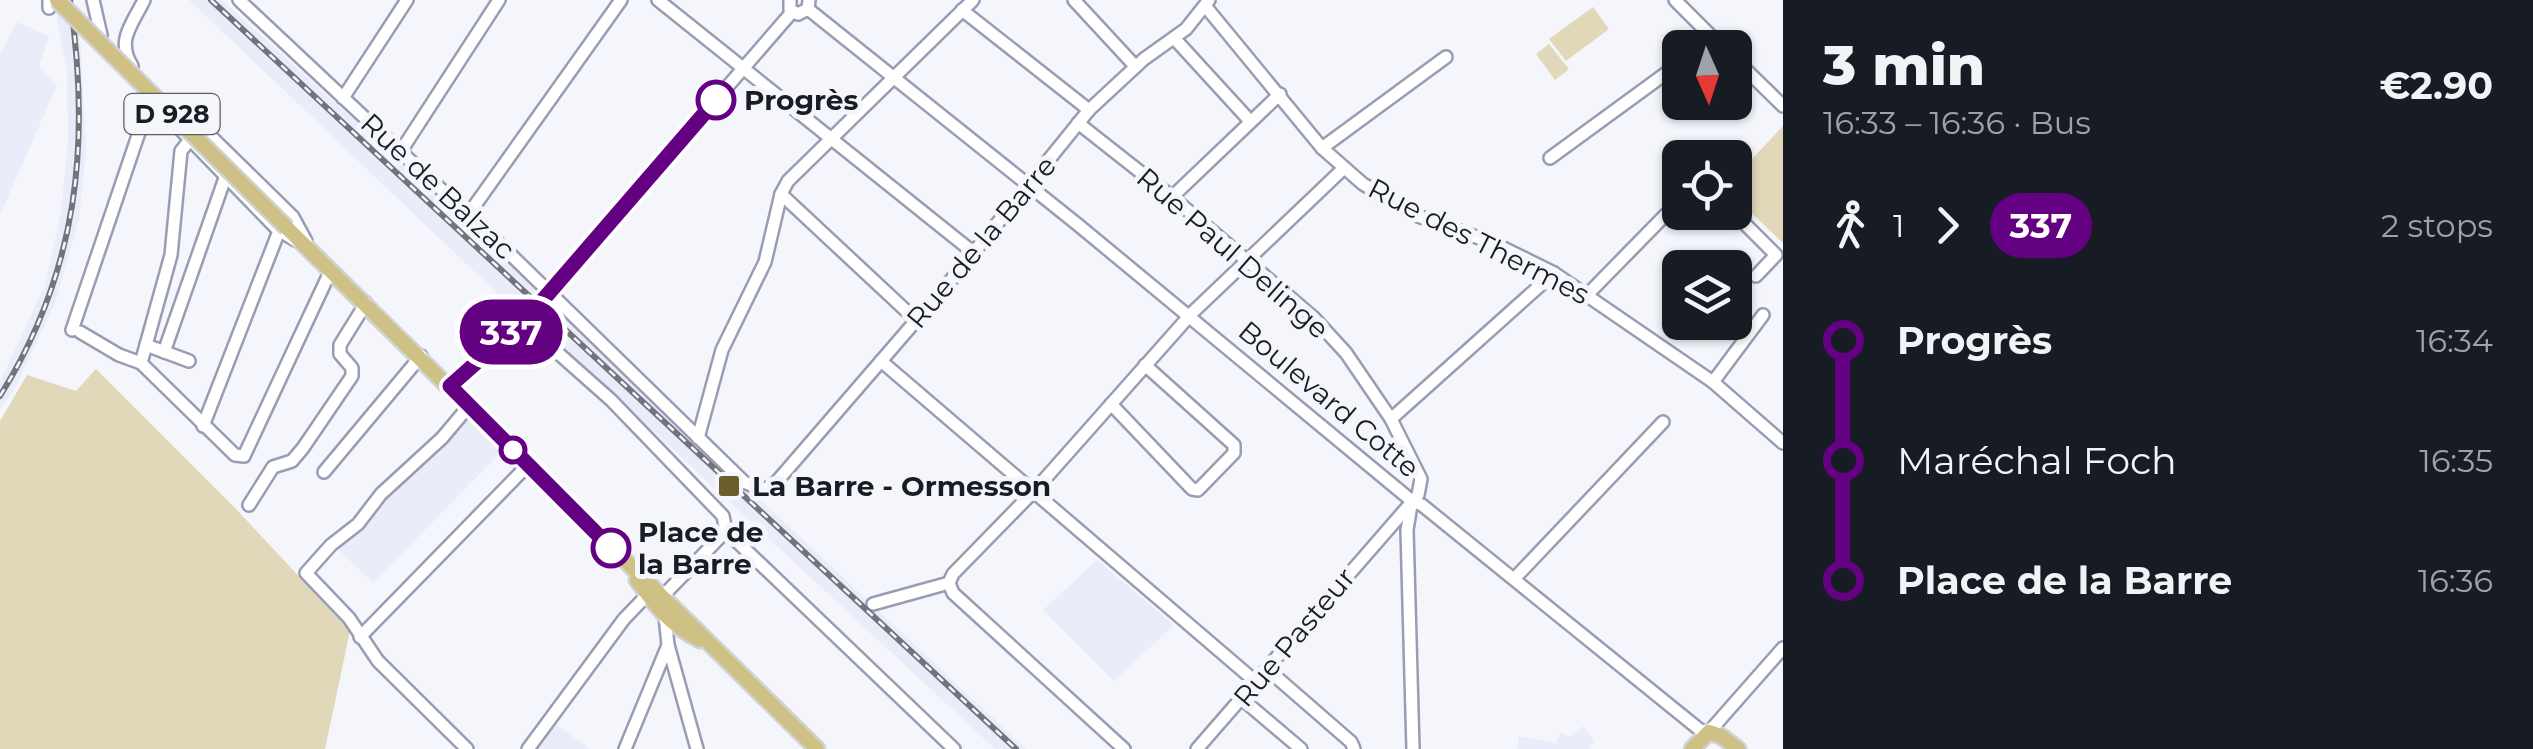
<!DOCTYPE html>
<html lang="en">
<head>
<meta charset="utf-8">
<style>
  :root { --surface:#171b24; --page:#20242c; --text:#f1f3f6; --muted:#9ea1a6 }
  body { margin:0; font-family:Montserrat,sans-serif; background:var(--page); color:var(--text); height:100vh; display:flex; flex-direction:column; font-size:38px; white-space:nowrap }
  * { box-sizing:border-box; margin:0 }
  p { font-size:32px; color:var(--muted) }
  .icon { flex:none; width:55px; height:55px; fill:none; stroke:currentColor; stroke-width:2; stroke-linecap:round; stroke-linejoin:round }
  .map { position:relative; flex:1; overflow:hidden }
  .sheet { display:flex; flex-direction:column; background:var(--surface); width:750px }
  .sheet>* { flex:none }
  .badge { padding:0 20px; border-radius:32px; font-size:35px; line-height:65px }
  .needle { width:65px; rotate:177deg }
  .tools { position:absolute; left:1662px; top:30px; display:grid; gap:20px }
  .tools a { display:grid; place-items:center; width:90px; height:90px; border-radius:15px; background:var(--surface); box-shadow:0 2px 8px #0004; font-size:50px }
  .map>.badge { position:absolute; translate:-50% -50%; box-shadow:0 0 0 5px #fff }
  .legs { display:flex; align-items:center; gap:15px; height:110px; padding:0 40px; font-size:32px }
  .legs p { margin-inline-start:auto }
  .headline { display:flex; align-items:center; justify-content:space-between; height:170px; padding:0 40px }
  h1 { font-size:55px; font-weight:800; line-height:75px }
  ul { padding:0 40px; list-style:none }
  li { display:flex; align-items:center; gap:35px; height:120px; font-size:38px }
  li i { display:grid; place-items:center; width:15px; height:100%; margin:0 12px; background:currentColor }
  li i::after { content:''; width:25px; height:25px; margin:-12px; border:8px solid; border-radius:50%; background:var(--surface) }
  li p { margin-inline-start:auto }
  li:first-child i { background:linear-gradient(#0000 50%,currentColor 0) }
  li:last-child i { background:linear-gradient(currentColor 50%,#0000 0) }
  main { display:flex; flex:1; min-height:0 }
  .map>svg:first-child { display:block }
  .built { fill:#eaecf9 }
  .green { fill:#e0d8b9 }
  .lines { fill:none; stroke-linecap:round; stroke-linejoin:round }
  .minor-casing { stroke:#999db4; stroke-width:16 }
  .major-casing { stroke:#d1d2d3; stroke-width:19 }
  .minor { stroke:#fff; stroke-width:11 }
  .major { stroke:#cfc085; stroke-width:14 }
  .rail-casing { stroke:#72747b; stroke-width:6 }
  .rail { stroke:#f5f6fb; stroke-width:2.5; stroke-dasharray:8; stroke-linecap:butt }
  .major-bridge-casing { stroke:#d1d2d3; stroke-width:19; stroke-linecap:butt }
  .major-bridge { stroke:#cfc085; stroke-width:14 }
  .line-1-casing { stroke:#fff; stroke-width:22 }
  .line-1 { stroke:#640082; stroke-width:15 }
  .stop-1-dot { fill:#fff; stroke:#640082; stroke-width:5 }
  .poi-dot { fill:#6c5e2b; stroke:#f5f6fb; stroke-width:4 }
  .labels { text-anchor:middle; stroke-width:10; stroke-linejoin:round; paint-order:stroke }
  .shield { fill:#f5f6fb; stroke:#5c5d64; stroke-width:2.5 }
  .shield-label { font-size:25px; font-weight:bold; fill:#1a1c24 }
  .stop-label { font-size:28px; font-weight:bold; fill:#1a1c24; stroke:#f5f6fb; text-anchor:start }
  .street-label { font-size:28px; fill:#1a1c24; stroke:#f5f6fb }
  .poi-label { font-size:28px; font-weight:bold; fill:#1a1c24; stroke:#f5f6fb; text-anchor:start }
</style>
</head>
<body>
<main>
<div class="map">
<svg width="1783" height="749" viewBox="0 0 1783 749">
  <rect width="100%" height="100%" fill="#f5f6fb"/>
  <g class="built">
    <path d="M189,0H222L542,290L537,300L544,310L551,303L1026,749H995L537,323L539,319L528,309L521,316Z"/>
    <path d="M56,12L79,33L81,49L86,149L79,219L56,301L14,390L0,409V382L45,285L61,213L68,140L67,72Z"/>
    <path d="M17,22L49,36L39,66L57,85L0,215V54Z"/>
    <path d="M466,417L501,452L373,583L339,550Z"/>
    <path d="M1097,560L1174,625L1114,681L1043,610Z"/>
    <path d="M554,723L590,749H538Z"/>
    <path d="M1583,726L1595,742L1589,746L1590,749H1517L1519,736L1556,743L1561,732L1569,737Z"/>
  </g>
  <g class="green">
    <path d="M1593,7L1609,29L1566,61L1549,39Z"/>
    <path d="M1549,44L1569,69L1555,80L1536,54Z"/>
    <path d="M1783,126V243L1735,197V177Z"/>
    <path d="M96,369L236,509L350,631L325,749H0V421L27,375L76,391Z"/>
  </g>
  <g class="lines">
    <g class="minor-casing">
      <g id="minor">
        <path d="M49,0V8"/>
        <path d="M93,0L101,35"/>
        <path d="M239,0L509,253L744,482L762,490L773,486L958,272L1089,110L1144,59L1186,29L1209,0"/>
        <path d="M658,0L974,253"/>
        <path d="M790,0V10L798,14L808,9L809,0"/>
        <path d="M1074,0L1135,66"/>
        <path d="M1675,0L1723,48"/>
        <path d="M1206,7L1322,148L1363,184L1418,216L1493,243L1554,273L1713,382L1783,443"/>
        <path d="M808,9L1077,224L1412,501L1422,505L1700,730L1709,732L1783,648"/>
        <path d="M962,10L1089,110"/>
        <path d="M1174,38L1250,121"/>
        <path d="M1701,48L1714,38"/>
        <path d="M1735,59L1783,106"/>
        <path d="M132,66C116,40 132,25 144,0"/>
        <path d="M343,98L407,0"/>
        <path d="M176,109L187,119L196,122L293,217L306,241"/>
        <path d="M1078,123L1172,197L1313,317L1346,353L1391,419L1421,479L1418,495L1197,749"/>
        <path d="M176,125L277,229L295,240"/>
        <path d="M1322,148L1446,57"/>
        <path d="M401,151L499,0"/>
        <path d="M1550,158L1680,63"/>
        <path d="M781,194L916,320"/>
        <path d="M1172,197L1280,94"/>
        <path d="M1733,212L1776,255L1756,276"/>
        <path d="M468,215L621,0"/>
        <path d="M1588,294L1680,200"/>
        <path d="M523,322L611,400L723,516L726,531"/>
        <path d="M72,330L150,100"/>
        <path d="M80,332L119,355L141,363L171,255L181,151L189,141"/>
        <path d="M146,345L189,361"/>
        <path d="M164,352L225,178"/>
        <path d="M881,361L1256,682"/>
        <path d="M141,363L235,455L244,456L330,272"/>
        <path d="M1713,382L1763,315"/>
        <path d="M450,386L529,316L792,12"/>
        <path d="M1111,404L1192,489L1198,490L1234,453V445L1145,365"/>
        <path d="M1391,419L1554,273"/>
        <path d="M203,426L279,231"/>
        <path d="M698,438L722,350L765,262L781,194L788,181L973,0"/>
        <path d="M324,472L421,356"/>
        <path d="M249,505L273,467L292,461L303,448L352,376V368L340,354V345L366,303"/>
        <path d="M1411,505L1407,530L1413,749"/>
        <path d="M726,531L954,749"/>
        <path d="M1514,579L1663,422"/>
        <path d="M949,583L953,574L1035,490L1192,313L1343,169"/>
        <path d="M949,583L953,593L1124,749"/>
        <path d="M656,603L726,531"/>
        <path d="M873,604L949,583"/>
        <path d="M665,616L668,645L697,749"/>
        <path d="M360,637L528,465"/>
        <path d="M1267,669L1351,742L1354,749"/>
        <path d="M1242,699L1301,749"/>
        <path d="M467,749L378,661L349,618L306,573L331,545L358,524L381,494L442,438L469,406"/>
        <path d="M528,749L624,619L651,591"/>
        <path d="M625,749L668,645"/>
      </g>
    </g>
    <g class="major-casing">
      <g id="major">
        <path d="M287,228L817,749"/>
        <path d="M637,580C655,605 671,626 700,640"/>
        <path d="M1692,749L1709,732L1721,736L1738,749"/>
      </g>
    </g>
    <use href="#minor" class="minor"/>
    <use href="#major" class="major"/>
    <g class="rail-casing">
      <g id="rail">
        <path d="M211,0L1016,749"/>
        <path d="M0,396C78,271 91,144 70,0"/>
      </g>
    </g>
    <use href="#rail" class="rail"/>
    <g class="major-bridge-casing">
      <path id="major-bridge" d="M57,0L287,228"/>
    </g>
    <use href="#major-bridge" class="major-bridge"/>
  </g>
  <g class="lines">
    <g class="line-1-casing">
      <path id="line-1" d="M611,548L450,386L529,316L716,100"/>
    </g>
    <use href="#line-1" class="line-1"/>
  </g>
  <g class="stop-1-dot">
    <circle cx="716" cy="100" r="18"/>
    <circle cx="513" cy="450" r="12"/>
    <circle cx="611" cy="548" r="18"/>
  </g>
  <rect class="poi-dot" x="717" y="474" width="24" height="24" rx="5"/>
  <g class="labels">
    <rect class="shield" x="124.5" y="94" width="95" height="40" rx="8"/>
    <g class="shield-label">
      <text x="172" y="123">D 928</text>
    </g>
    <g class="stop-label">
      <text x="744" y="110">Progrès</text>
      <text x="638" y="542">Place de<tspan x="638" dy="32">la Barre</tspan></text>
    </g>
    <g class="street-label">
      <text transform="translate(438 186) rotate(43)" y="10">Rue de Balzac</text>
      <text transform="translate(1479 241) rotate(27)" y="10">Rue des Thermes</text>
      <text transform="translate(981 242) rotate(-50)" y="10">Rue de la Barre</text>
      <text transform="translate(1233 253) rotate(41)" y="10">Rue Paul Delinge</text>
      <text transform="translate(1329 399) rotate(40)" y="10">Boulevard Cotte</text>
      <text transform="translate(1294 637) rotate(-50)" y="10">Rue Pasteur</text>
    </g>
    <g class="poi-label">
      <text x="752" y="496">La Barre - Ormesson</text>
    </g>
  </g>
</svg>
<div class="tools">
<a><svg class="needle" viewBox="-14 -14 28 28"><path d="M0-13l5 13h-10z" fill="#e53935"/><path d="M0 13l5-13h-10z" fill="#9ea1a6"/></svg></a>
<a><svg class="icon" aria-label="locate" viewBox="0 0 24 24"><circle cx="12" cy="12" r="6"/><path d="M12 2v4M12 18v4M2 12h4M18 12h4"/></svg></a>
<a><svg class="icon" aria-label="layers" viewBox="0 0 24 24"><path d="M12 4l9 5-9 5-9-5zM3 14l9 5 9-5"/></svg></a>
</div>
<b class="badge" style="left:511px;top:332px;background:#640082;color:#fff">337</b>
</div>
<section class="sheet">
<div class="headline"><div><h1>3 min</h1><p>16:33 – 16:36 · Bus</p></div><b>€2.90</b></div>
<div class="legs"><svg class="icon" aria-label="walk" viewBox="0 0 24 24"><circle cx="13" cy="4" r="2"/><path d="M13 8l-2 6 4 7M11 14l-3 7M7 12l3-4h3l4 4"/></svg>1<svg class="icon" aria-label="forward" viewBox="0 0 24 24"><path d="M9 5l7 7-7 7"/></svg><b class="badge" style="background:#640082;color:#fff">337</b><p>2 stops</p></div>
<ul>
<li><i style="color:#640082"></i><b>Progrès</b><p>16:34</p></li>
<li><i style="color:#640082"></i><span>Maréchal Foch</span><p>16:35</p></li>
<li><i style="color:#640082"></i><b>Place de la Barre</b><p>16:36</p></li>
</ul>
</section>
</main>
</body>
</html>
